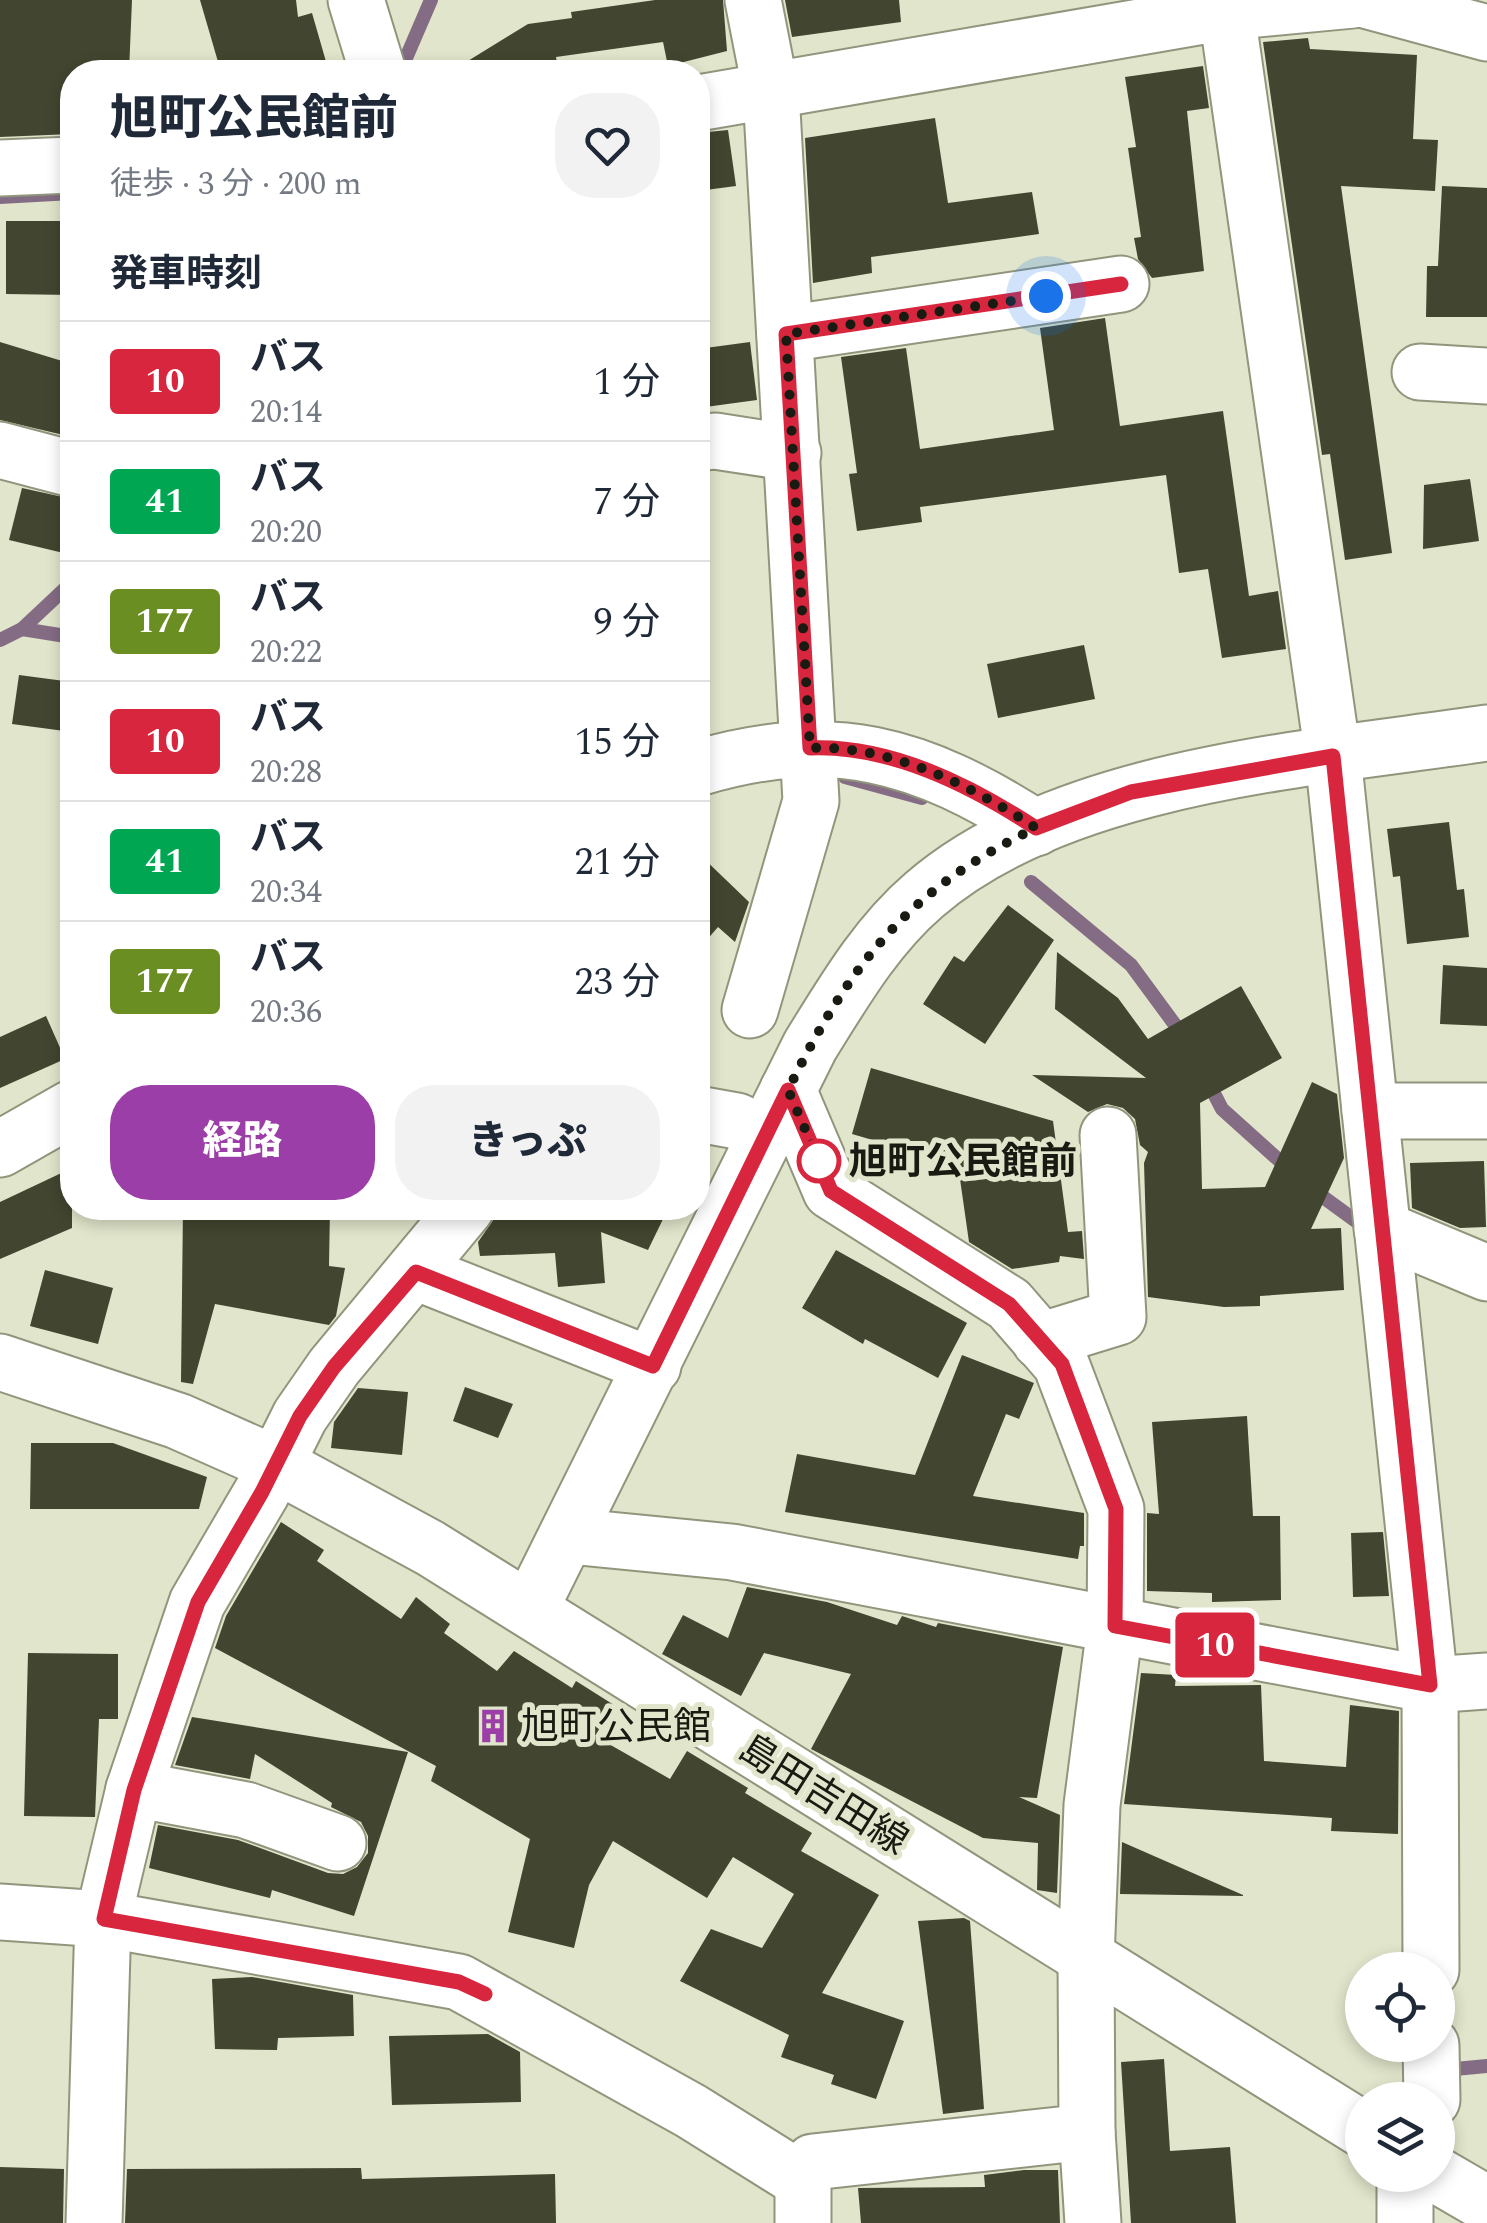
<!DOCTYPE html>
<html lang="ja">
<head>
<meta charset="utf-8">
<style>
  :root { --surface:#fff; --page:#f2f2f3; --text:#1f2937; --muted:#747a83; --line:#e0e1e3; --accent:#9c3ea7 }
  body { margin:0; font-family:Spectral,"Noto Sans JP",serif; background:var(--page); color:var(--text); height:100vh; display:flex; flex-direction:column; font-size:38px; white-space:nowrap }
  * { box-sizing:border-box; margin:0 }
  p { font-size:32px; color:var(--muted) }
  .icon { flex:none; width:55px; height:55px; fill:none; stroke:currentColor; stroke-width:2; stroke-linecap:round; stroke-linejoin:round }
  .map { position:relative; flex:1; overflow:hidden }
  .panel { position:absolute; left:60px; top:60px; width:650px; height:1160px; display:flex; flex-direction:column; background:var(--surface); border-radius:40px; box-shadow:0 5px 15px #0003 }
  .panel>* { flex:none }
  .badge { padding:0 20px; border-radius:8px; font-size:35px; line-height:65px }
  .buttons { position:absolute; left:1345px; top:1952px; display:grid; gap:20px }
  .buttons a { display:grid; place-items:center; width:110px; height:110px; border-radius:50%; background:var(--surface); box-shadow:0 5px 15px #0003; font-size:50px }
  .you { position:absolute; width:50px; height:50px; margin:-25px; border:8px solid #fff; border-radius:50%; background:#1a73e8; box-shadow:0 0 0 15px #1a73e833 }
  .map>.badge { position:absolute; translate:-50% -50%; box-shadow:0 0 0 5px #fff }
  h2 { padding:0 50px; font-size:38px; line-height:90px }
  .round { display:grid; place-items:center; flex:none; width:105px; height:105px; border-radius:40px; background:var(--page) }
  .headline { display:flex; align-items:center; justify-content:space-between; height:170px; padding:0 50px }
  h1 { font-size:48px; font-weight:800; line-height:75px }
  .action { display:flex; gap:20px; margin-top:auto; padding:20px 50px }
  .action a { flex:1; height:115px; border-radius:40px; background:var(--accent); color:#fff; font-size:40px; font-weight:800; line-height:115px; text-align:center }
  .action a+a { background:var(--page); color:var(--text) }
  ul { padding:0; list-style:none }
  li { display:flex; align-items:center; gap:30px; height:120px; padding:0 50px; border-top:2px solid var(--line) }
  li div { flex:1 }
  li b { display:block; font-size:38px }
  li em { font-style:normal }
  li .badge { min-width:110px; font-weight:700; text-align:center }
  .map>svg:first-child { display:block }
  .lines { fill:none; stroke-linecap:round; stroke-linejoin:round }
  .stream { stroke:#846c84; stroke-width:14 }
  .building { fill:#42452f }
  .minor-casing { stroke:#91957c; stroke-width:59 }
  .major-casing { stroke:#91957c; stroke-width:59 }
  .minor { stroke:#fff; stroke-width:55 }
  .major { stroke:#fff; stroke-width:55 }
  .line-casing { stroke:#fff; stroke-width:22 }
  .line { stroke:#d7263d; stroke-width:15 }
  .walk { stroke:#191a11; stroke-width:10; stroke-dasharray:0 18 }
  .stop-dot { fill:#fff; stroke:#d7263d; stroke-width:5 }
  .labels { text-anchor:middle; stroke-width:10; stroke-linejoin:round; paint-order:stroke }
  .stop-label { font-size:38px; font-weight:bold; fill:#191a11; stroke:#e1e5cb; text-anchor:start }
  .poi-label { font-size:38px; fill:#191a11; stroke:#e1e5cb; text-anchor:start }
  .street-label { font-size:38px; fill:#191a11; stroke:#e1e5cb }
</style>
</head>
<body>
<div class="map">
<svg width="1487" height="2223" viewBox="0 0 1487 2223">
  <rect width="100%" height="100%" fill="#e1e5cb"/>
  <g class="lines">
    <g class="stream">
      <path d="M400,72L431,0"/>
      <path d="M0,197L72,193"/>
      <path d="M22,629L72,637"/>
      <path d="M0,640L22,629L72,582"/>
      <path d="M845,777L922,798"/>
      <path d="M1031,882L1131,965L1184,1037"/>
      <path d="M1206,1078L1222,1109L1292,1172"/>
      <path d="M1312,1189L1367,1229"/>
      <path d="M1455,2069L1487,2066"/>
    </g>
  </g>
  <g class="building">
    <path d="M0,0H132L129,72H72V134L0,137Z"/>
    <path d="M200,0H296L298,17L312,13L327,65L300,72H221Z"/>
    <path d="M655,0H723L727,51L668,66L663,42L556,57L557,63L491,72H450L528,24L572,18L571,12Z"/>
    <path d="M785,0H899L901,22L792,37Z"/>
    <path d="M1308,38L1310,49L1417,55L1413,139L1438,140L1435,191L1341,186L1392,553L1345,560L1330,454L1322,455L1263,42Z"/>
    <path d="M1203,66L1209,108L1187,111L1204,271L1152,278L1138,259L1134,238L1141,237L1128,148L1136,147L1125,77Z"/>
    <path d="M935,118L948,203L1032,192L1039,234L871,257L872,273L813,283L805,138Z"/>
    <path d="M728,130L736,186L698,191V133Z"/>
    <path d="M1442,186L1487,188V317H1426L1427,266H1438Z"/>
    <path d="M6,221H72V295L6,294Z"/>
    <path d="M1105,318L1120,426L1223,411L1249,596L1278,591L1286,649L1222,658L1208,569L1179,573L1166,475L920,507L922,522L857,531L849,474L857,473L841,357L906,348L920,449L1054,430L1040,328Z"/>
    <path d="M0,342L72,364V437L0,420Z"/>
    <path d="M750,342L757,400L698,408V349Z"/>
    <path d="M1470,479L1479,541L1423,549L1424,485Z"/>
    <path d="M22,488L72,499V555L9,540Z"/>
    <path d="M1084,645L1095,699L998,718L987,664Z"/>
    <path d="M19,675L72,682V732L12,724Z"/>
    <path d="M1449,822L1457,890L1464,889L1469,937L1407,944L1400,876L1393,877L1387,829Z"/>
    <path d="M698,853L749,902L735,942L718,927L698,950Z"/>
    <path d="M1008,905L1054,940L985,1044L923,1004L954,956L964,962Z"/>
    <path d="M1057,952L1118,998L1148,1039L1241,986L1282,1058L1200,1103L1202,1189L1265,1187L1312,1082L1337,1094L1344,1158L1311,1229L1341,1228L1344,1290L1260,1296V1306L1224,1307L1148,1297L1144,1163L1148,1152L1140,1145L1135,1119L1123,1108L1107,1104L1088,1112L1032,1075L1146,1078L1055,1009Z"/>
    <path d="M1443,965L1487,968V1026L1440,1024Z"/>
    <path d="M46,1016L65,1059L0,1088V1037Z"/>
    <path d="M871,1068L1053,1121L1068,1232L1082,1231L1084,1259L1060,1256L1059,1262L1012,1269L969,1242L958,1165L852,1134Z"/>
    <path d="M1484,1161L1486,1227L1460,1228L1412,1208L1410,1163Z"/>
    <path d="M72,1168V1228L0,1259V1202Z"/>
    <path d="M183,1208H330L329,1266L345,1268L336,1316L329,1325L215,1304L193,1384L181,1382Z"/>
    <path d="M545,1208H637L664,1217L648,1250L601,1232L605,1283L558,1287L555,1253L480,1256L478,1242L494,1219L547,1215Z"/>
    <path d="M836,1250L967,1323L938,1378L865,1339L863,1344L802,1308Z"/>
    <path d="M45,1270L113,1288L98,1344L30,1326Z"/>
    <path d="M962,1355L1034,1383L1019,1419L1006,1414L973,1496L1084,1513V1546H1080L1078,1559L785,1512L797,1454L915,1475Z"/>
    <path d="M465,1387L513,1404L498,1438L453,1421Z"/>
    <path d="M358,1388L408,1392L402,1455L331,1448L334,1422Z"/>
    <path d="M1247,1416L1253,1516H1280L1281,1600L1212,1602V1593L1147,1591V1513L1159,1514L1152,1422Z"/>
    <path d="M31,1443H113L207,1477L199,1509H30Z"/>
    <path d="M281,1522L324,1550L317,1561L401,1619L416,1597L450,1624L444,1633L497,1671L514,1651L572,1688L576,1681L614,1705L595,1736L670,1779L687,1751L748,1788L745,1793L812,1833L801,1851L879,1895L822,1993L904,2021L876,2099L831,2084L834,2075L781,2057L789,2035L680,1981L711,1929L762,1948L794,1894L733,1857L707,1898L613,1841L589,1885L574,1948L508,1932L530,1839L431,1781L436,1766L215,1648L226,1616Z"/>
    <path d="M1383,1532L1389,1596L1353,1597L1351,1533Z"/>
    <path d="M747,1587L827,1602L897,1625L902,1616L936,1627L938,1623L1063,1647L1037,1798L1019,1797L1060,1815L1057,1893L1037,1890L1038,1843L983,1838L811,1749L851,1674L764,1653L741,1696L662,1654L683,1615L728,1638Z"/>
    <path d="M28,1653L118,1654V1719H99L95,1817L24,1816Z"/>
    <path d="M1141,1673L1176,1675L1175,1686L1261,1685L1264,1761L1346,1767L1350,1705L1399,1711L1398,1834L1331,1831L1332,1818L1124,1804Z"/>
    <path d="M192,1717L408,1752L354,1916L272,1890L270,1898L149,1868L158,1825L238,1840L328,1873L343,1874L357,1867L368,1853V1836L361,1822L331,1807L332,1803L255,1754L250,1779L175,1765Z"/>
    <path d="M1122,1842L1243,1895V1896L1120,1894Z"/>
    <path d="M964,1918L970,1921L984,2109L943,2114L918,1921Z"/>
    <path d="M252,1977L353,1995L354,2036L278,2038L277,2050L215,2049L212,1979Z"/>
    <path d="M488,2034L520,2052L521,2102L392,2105L389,2036Z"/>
    <path d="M1164,2059L1170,2151L1230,2147L1236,2223H1131L1121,2062Z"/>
    <path d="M0,2167L64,2169L63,2223H0Z"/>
    <path d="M361,2168L362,2179L555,2174L556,2223H125L127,2169Z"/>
    <path d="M1024,2170H1058L1060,2223H861L858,2188L985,2187L984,2175Z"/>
  </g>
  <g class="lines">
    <g class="minor-casing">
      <g id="minor">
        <path d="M356,0L378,72"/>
        <path d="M1225,0L1333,756L1430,1685L1431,1970"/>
        <path d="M1365,0L1487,33"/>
        <path d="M698,103L1227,12L1353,0"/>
        <path d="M0,168L72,165"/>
        <path d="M785,334L1121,284"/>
        <path d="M1420,372L1487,376"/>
        <path d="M698,443L715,441L793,453"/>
        <path d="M0,450L72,469"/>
        <path d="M698,768C831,728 921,754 1036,828"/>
        <path d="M750,1010L811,801L771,92L753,0"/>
        <path d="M788,1090L831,1191L1009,1304L1061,1364L1116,1509L1115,1627L1092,1805L1086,1959L1087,2132L813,2162L803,2181V2223"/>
        <path d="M1370,1111H1487"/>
        <path d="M698,1114L737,1121L764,1136"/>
        <path d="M0,1149L72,1108"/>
        <path d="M1382,1229L1487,1273"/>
        <path d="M416,1272L653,1366"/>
        <path d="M1040,1341L1118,1317L1108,1135"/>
        <path d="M569,1536L732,1552L1430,1685L1487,1681"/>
        <path d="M530,1609L810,1046C843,993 876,936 924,895C1062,775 1312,759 1487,733"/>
        <path d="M134,1789L246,1810L338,1843"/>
        <path d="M0,1912L103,1919L459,1982L691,2111L803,2181"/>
        <path d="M1431,2045L1432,2100"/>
        <path d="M1087,2132L1093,2223"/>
        <path d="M94,2223L103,1919L134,1789L197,1603L262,1492L300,1416L334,1367L466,1208"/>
        <path d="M1405,2223V2175"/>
      </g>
    </g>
    <g class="major-casing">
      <g id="major">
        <path d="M0,1362L178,1421L275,1464L430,1548L1362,2129"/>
        <path d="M1437,2175L1487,2204"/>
      </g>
    </g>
    <use href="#minor" class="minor"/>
    <use href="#major" class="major"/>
  </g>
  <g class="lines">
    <g class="line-casing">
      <path id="line" d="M485,1994L459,1982L104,1919L134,1790L198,1602L262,1492L300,1416L334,1367L416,1272L653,1366L788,1090L831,1191L1009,1304L1062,1364L1116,1509L1115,1626L1430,1685L1333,756L1131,792L1036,828C970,785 891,745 810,748L786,334L1121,284"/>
    </g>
    <use href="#line" class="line"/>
    <path class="walk" d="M819,1161L788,1090C850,964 908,889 1036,828C970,785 891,745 810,748L786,334L1046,296"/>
  </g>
  <defs>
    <g id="building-bare" transform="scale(2.7)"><path d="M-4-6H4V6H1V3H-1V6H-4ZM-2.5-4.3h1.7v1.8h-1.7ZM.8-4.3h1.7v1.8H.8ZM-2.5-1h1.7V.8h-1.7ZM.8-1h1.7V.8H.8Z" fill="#9c3ea7" stroke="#e1e5cb" stroke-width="2.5" paint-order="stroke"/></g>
  </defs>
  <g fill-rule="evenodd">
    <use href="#building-bare" x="493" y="1726"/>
  </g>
  <circle class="stop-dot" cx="819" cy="1161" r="20"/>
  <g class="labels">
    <g class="stop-label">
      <text x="849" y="1174">旭町公民館前</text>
    </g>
    <g class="poi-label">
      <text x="521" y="1739">旭町公民館</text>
    </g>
    <g class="street-label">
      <text transform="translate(824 1794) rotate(32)" y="13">島田吉田線</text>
    </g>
  </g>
</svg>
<div class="buttons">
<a><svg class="icon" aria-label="locate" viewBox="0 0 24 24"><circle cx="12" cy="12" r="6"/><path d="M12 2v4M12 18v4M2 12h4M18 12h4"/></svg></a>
<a><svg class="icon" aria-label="layers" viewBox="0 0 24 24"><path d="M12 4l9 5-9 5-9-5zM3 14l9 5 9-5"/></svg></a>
</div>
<div class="you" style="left:1046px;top:296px"></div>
<b class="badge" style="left:1215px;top:1645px;background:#d7263d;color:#fff">10</b>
<section class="panel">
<div class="headline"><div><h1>旭町公民館前</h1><p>徒歩 · 3 分 · 200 m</p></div><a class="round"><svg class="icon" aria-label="heart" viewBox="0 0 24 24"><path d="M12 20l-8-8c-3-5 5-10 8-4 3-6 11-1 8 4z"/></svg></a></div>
<h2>発車時刻</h2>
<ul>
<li><span class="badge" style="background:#d7263d;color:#fff">10</span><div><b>バス</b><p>20:14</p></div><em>1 分</em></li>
<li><span class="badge" style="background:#00a651;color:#fff">41</span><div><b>バス</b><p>20:20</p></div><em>7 分</em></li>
<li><span class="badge" style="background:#6b8e23;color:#fff">177</span><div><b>バス</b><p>20:22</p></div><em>9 分</em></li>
<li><span class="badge" style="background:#d7263d;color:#fff">10</span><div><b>バス</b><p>20:28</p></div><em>15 分</em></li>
<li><span class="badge" style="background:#00a651;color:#fff">41</span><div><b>バス</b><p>20:34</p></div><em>21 分</em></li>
<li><span class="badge" style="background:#6b8e23;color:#fff">177</span><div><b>バス</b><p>20:36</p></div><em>23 分</em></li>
</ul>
<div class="action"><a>経路</a><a>きっぷ</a></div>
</section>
</div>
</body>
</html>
